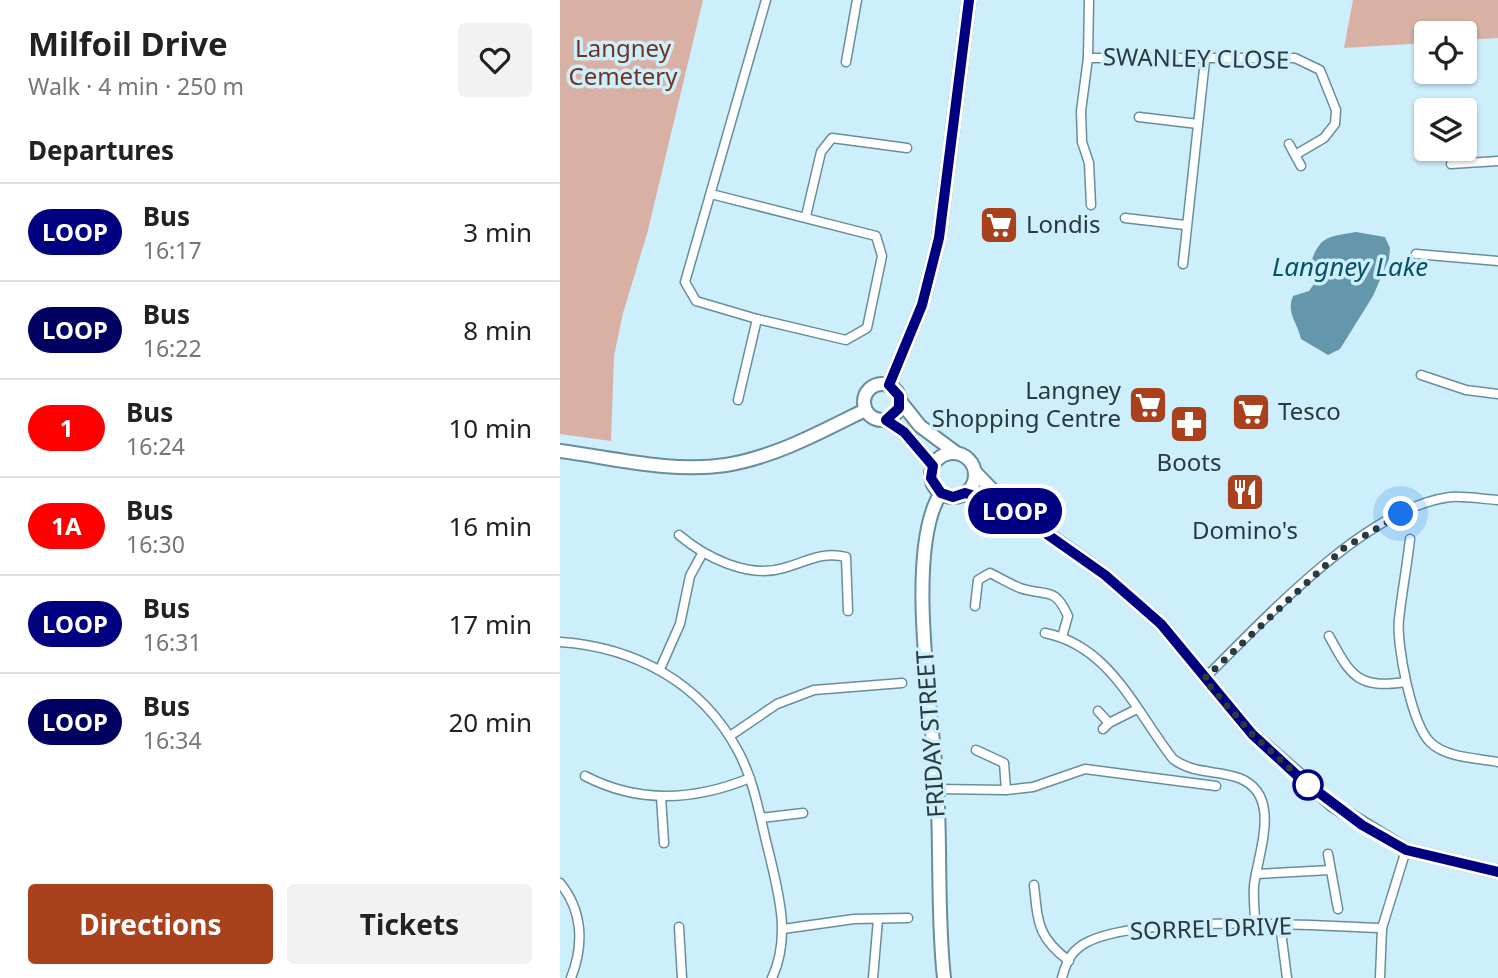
<!DOCTYPE html>
<html lang="en">
<head>
<meta charset="utf-8">
<style>
  :root { --surface:#fff; --page:#f2f2f2; --text:#222; --muted:#767676; --line:#e0e0e0; --accent:#a8411c }
  body { margin:0; font-family:"Noto Sans",sans-serif; background:var(--page); color:var(--text); height:100vh; display:flex; flex-direction:column; font-size:26px; white-space:nowrap }
  * { box-sizing:border-box; margin:0 }
  p { font-size:23px; color:var(--muted) }
  .icon { flex:none; width:38px; height:38px; fill:none; stroke:currentColor; stroke-width:2; stroke-linecap:round; stroke-linejoin:round }
  .map { position:relative; flex:1; overflow:hidden }
  .side { display:flex; flex-direction:column; background:var(--surface); width:560px }
  .side>* { flex:none }
  .badge { padding:0 14px; border-radius:23px; font-size:24px; line-height:46px }
  .controls { position:absolute; left:854px; top:21px; display:grid; gap:14px }
  .controls a { display:grid; place-items:center; width:63px; height:63px; border-radius:7px; background:var(--surface); box-shadow:0 2px 5px #0004; font-size:35px }
  .you { position:absolute; width:35px; height:35px; margin:-18px; border:5px solid #fff; border-radius:50%; background:#1a73e8; box-shadow:0 0 0 10px #1a73e833 }
  .map>.badge { position:absolute; translate:-50% -50%; box-shadow:0 0 0 4px #fff }
  h2 { padding:0 28px; font-size:26px; line-height:63px }
  .round { display:grid; place-items:center; flex:none; width:74px; height:74px; border-radius:7px; background:var(--page) }
  .overview { display:flex; align-items:center; justify-content:space-between; height:119px; padding:0 28px }
  h1 { font-size:33px; font-weight:700; line-height:52px }
  .action { display:flex; gap:14px; margin-top:auto; padding:14px 28px }
  .action a { flex:1; height:80px; border-radius:7px; background:var(--accent); color:#fff; font-size:28px; font-weight:700; line-height:80px; text-align:center }
  .action a+a { background:var(--page); color:var(--text) }
  ul { padding:0; list-style:none }
  li { display:flex; align-items:center; gap:21px; height:98px; padding:0 28px; border-top:2px solid var(--line) }
  li div { flex:1 }
  li b { display:block; font-size:26px }
  li em { font-style:normal }
  li .badge { min-width:77px; font-weight:700; text-align:center }
  main { display:flex; flex:1; min-height:0 }
  .map>svg:first-child { display:block }
  .green { fill:#d8b1a4 }
  .water { fill:#6497ab }
  .lines { fill:none; stroke-linecap:round; stroke-linejoin:round }
  .street-casing { stroke:#688e9c; stroke-width:11 }
  .secondary-casing { stroke:#688e9c; stroke-width:16 }
  .street { stroke:#fff; stroke-width:8 }
  .secondary { stroke:#fff; stroke-width:12 }
  .line-casing { stroke:#fff; stroke-width:16 }
  .line { stroke:#000080; stroke-width:10 }
  .walk { stroke:#29393f; stroke-width:7; stroke-dasharray:0 12.6 }
  .stop-dot { fill:#fff; stroke:#000080; stroke-width:3.5 }
  .labels { text-anchor:middle; stroke-width:7; stroke-linejoin:round; paint-order:stroke }
  .park-label { font-size:24px; fill:#70341f; stroke:#cdeefb }
  .street-label { font-size:24px; fill:#29393f; stroke:#cdeefb }
  .poi-label { font-size:24px; fill:#29393f; stroke:#cdeefb; text-anchor:start }
  .water-label { font-size:26px; font-style:italic; fill:#085267; stroke:#cdeefb }
</style>
</head>
<body>
<main>
<section class="side">
<div class="overview"><div><h1>Milfoil Drive</h1><p>Walk · 4 min · 250 m</p></div><a class="round"><svg class="icon" aria-label="heart" viewBox="0 0 24 24"><path d="M12 20l-8-8c-3-5 5-10 8-4 3-6 11-1 8 4z"/></svg></a></div>
<h2>Departures</h2>
<ul>
<li><span class="badge" style="background:#000080;color:#fff">LOOP</span><div><b>Bus</b><p>16:17</p></div><em>3 min</em></li>
<li><span class="badge" style="background:#000060;color:#fff">LOOP</span><div><b>Bus</b><p>16:22</p></div><em>8 min</em></li>
<li><span class="badge" style="background:#f00;color:#fff">1</span><div><b>Bus</b><p>16:24</p></div><em>10 min</em></li>
<li><span class="badge" style="background:#f00;color:#fff">1A</span><div><b>Bus</b><p>16:30</p></div><em>16 min</em></li>
<li><span class="badge" style="background:#000080;color:#fff">LOOP</span><div><b>Bus</b><p>16:31</p></div><em>17 min</em></li>
<li><span class="badge" style="background:#000060;color:#fff">LOOP</span><div><b>Bus</b><p>16:34</p></div><em>20 min</em></li>
</ul>
<div class="action"><a>Directions</a><a>Tickets</a></div>
</section>
<div class="map">
<svg width="938" height="978" viewBox="0 0 938 978">
  <rect width="100%" height="100%" fill="#cdeefb"/>
  <g class="green">
    <path d="M0,0H143L87,234L63,313L54,356L51,441L0,434Z"/>
    <path d="M793,0H938V38L905,40V33H866V43L784,48Z"/>
  </g>
  <path class="water" d="M796,232L825,237L830,248L829,259L813,296L780,349L768,355L741,339C737,321 726,314 733,296L749,291L759,277L751,262C761,234 770,237 796,232Z"/>
  <g class="lines">
    <g class="street-casing">
      <g id="street">
        <path d="M529,0L528,58L521,111L522,142L529,163L531,205"/>
        <path d="M528,58H735L760,70L776,110L775,124L764,138L735,155"/>
        <path d="M286,62L297,0"/>
        <path d="M579,117L638,124"/>
        <path d="M729,144L741,166"/>
        <path d="M891,164L938,161"/>
        <path d="M151,194L316,236L322,256L307,328L286,340L197,319L136,301L125,282L206,0"/>
        <path d="M246,216L261,152L272,138L347,148"/>
        <path d="M565,218L625,225"/>
        <path d="M856,254L938,261"/>
        <path d="M623,264L645,60"/>
        <path d="M861,375L906,390L938,394"/>
        <path d="M178,400L197,319"/>
        <path d="M119,535C145,557 188,579 224,568C246,562 262,551 286,557L288,611"/>
        <path d="M850,539C847,566 842,592 839,619C836,645 852,726 871,743C887,758 917,758 938,762"/>
        <path d="M415,606L418,580L430,573C440,578 450,584 460,588C486,597 494,585 508,616L502,637"/>
        <path d="M485,633C550,646 575,710 613,759C633,774 656,770 679,778C723,795 698,852 694,886C693,898 695,911 695,924"/>
        <path d="M769,636C791,676 797,689 846,682"/>
        <path d="M0,642C75,647 142,683 178,751C195,782 200,819 209,853C219,895 231,937 212,978"/>
        <path d="M100,669L120,624L130,576L142,554"/>
        <path d="M644,679C704,620 805,508 890,497C905,496 923,499 938,500"/>
        <path d="M538,711L549,723"/>
        <path d="M543,729L549,723L577,709"/>
        <path d="M170,736L217,704L254,690L342,683"/>
        <path d="M416,750L444,763L446,790"/>
        <path d="M25,776C79,804 134,801 190,778"/>
        <path d="M377,789L446,790L473,787L525,769L656,786"/>
        <path d="M101,797L104,843"/>
        <path d="M201,818L243,813"/>
        <path d="M768,854L778,909"/>
        <path d="M696,874L770,870"/>
        <path d="M0,883C23,911 24,945 11,978"/>
        <path d="M474,885C478,922 477,937 509,961"/>
        <path d="M720,924L727,978"/>
        <path d="M119,927L122,978"/>
        <path d="M223,929L294,919L348,918"/>
        <path d="M313,978L318,919"/>
        <path d="M502,978C504,969 509,956 516,950C553,911 764,926 822,928"/>
        <path d="M820,978L822,928L846,850"/>
      </g>
    </g>
    <g class="secondary-casing">
      <g id="secondary">
        <circle cx="322" cy="402" r="18"/>
        <path d="M329,385L362,305L379,238L409,0"/>
        <path d="M340,401L360,426L395,452"/>
        <path d="M326,420L344,432L373,466"/>
        <path d="M0,451C54,458 111,473 166,465C215,457 261,432 305,410"/>
        <circle cx="393" cy="475" r="22"/>
        <path d="M415,472L447,505L545,575L601,624L692,734L773,805L846,850L938,872"/>
        <path d="M381,493C344,549 373,718 377,787C381,850 377,915 384,978"/>
        <path d="M405,493L446,505"/>
      </g>
    </g>
    <use href="#street" class="street"/>
    <use href="#secondary" class="secondary"/>
  </g>
  <g class="lines">
    <g class="line-casing">
      <path id="line" d="M409,0L379,238L362,305L329,385L339,396V408L326,420L344,432L373,466L371,478L381,493L393,497L405,493L447,506L545,575L601,624L692,734L741,779L802,825L846,850L938,872"/>
    </g>
    <use href="#line" class="line"/>
    <path class="walk" d="M748,785L692,734L644,679L784,548L841,514"/>
  </g>
  <defs>
    <g id="supermarket-square" transform="scale(2.0125)"><rect x="-9" y="-9" width="18" height="18" rx="4" fill="#a8411c" stroke="#cdeefb"/><path d="M-6-5.5h2.5l.6 2H6L4.5 2H-2.5L-4.4-4H-6ZM-1.5 3.2a1.3 1.3 0 1 0 .1 0ZM3 3.2a1.3 1.3 0 1 0 .1 0Z" fill="#fff"/></g>
    <g id="pharmacy-square" transform="scale(2.0125)"><rect x="-9" y="-9" width="18" height="18" rx="4" fill="#a8411c" stroke="#cdeefb"/><path d="M-2-6h4v4h4v4h-4v4h-4v-4h-4v-4h4Z" fill="#fff"/></g>
    <g id="restaurant-square" transform="scale(2.0125)"><rect x="-9" y="-9" width="18" height="18" rx="4" fill="#a8411c" stroke="#cdeefb"/><path d="M-5-6h1v4h1v-4h1v4h1v-4h1v5L-1.5 .5V6h-2V.5L-5-1ZM5-6V6H3V1.5H1.5Q1.5-4 5-6Z" fill="#fff"/></g>
  </defs>
  <g fill-rule="evenodd">
    <use href="#supermarket-square" x="439" y="225"/>
    <use href="#supermarket-square" x="588" y="405"/>
    <use href="#supermarket-square" x="691" y="412"/>
    <use href="#pharmacy-square" x="629" y="424"/>
    <use href="#restaurant-square" x="685" y="492"/>
  </g>
  <circle class="stop-dot" cx="748" cy="785" r="14"/>
  <g class="labels">
    <g class="park-label">
      <text x="63" y="57">Langney<tspan x="63" dy="28">Cemetery</tspan></text>
    </g>
    <g class="street-label">
      <text transform="translate(636 59) rotate(1)" y="8">SWANLEY CLOSE</text>
      <text transform="translate(371 734) rotate(-94)" y="8">FRIDAY STREET</text>
      <text transform="translate(651 929) rotate(-2)" y="8">SORREL DRIVE</text>
    </g>
    <g class="poi-label">
      <text x="466" y="233">Londis</text>
      <text x="561" y="399" text-anchor="end">Langney<tspan x="561" dy="28">Shopping Centre</tspan></text>
      <text x="718" y="420">Tesco</text>
      <text x="629" y="471" text-anchor="middle">Boots</text>
      <text x="685" y="539" text-anchor="middle">Domino's</text>
    </g>
    <g class="water-label">
      <text x="790" y="276">Langney Lake</text>
    </g>
  </g>
</svg>
<div class="controls">
<a><svg class="icon" aria-label="locate" viewBox="0 0 24 24"><circle cx="12" cy="12" r="6"/><path d="M12 2v4M12 18v4M2 12h4M18 12h4"/></svg></a>
<a><svg class="icon" aria-label="layers" viewBox="0 0 24 24"><path d="M12 4l9 5-9 5-9-5zM3 14l9 5 9-5"/></svg></a>
</div>
<div class="you" style="left:841px;top:514px"></div>
<b class="badge" style="left:455px;top:511px;background:#000080;color:#fff">LOOP</b>
</div>
</main>
</body>
</html>
